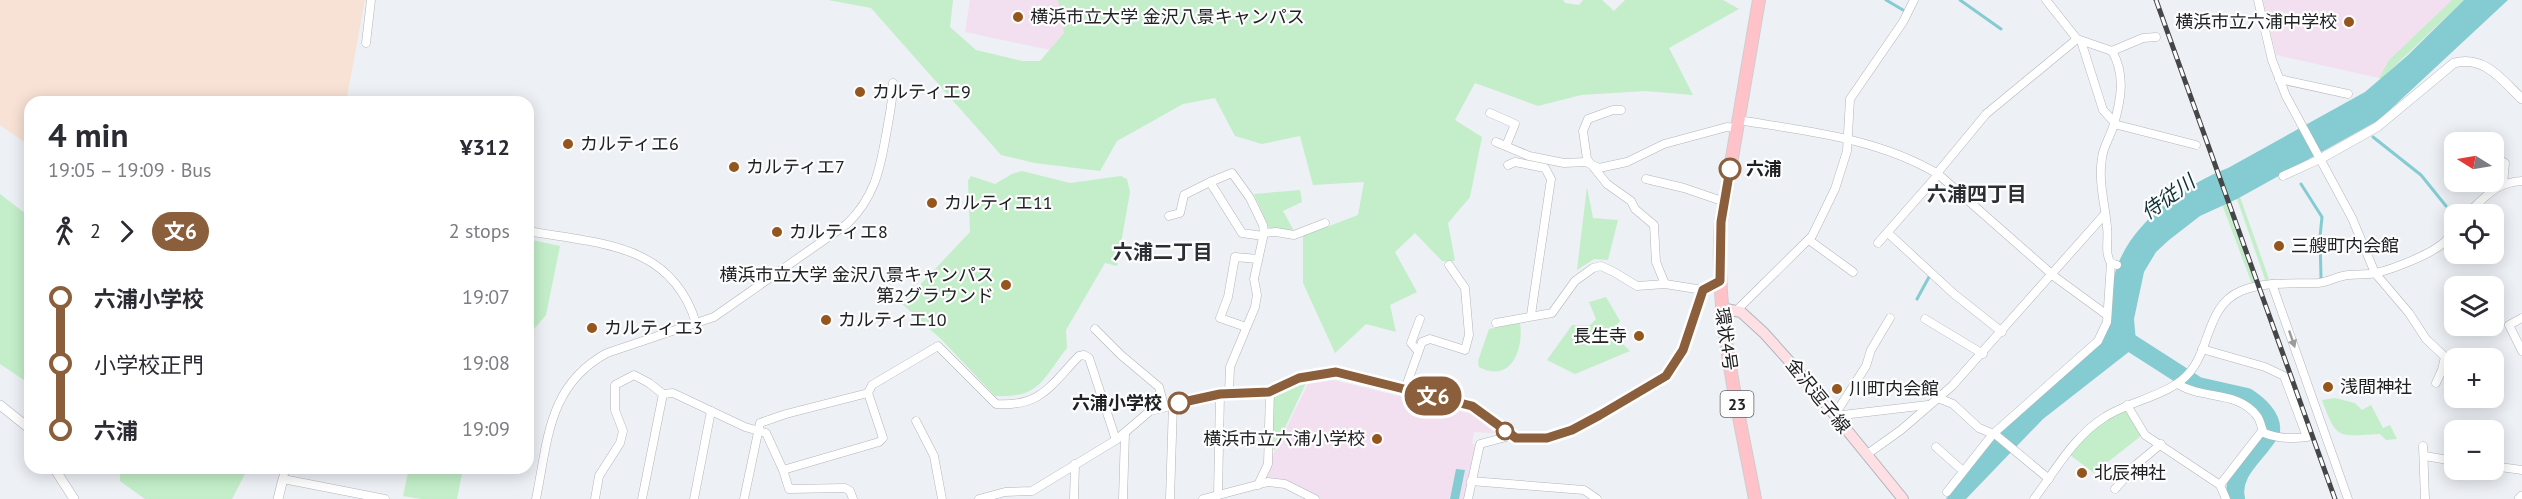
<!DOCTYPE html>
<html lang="en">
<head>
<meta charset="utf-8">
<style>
  :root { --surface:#fff; --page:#f7f7f7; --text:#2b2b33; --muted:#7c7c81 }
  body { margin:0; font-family:"PT Sans","Noto Sans JP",sans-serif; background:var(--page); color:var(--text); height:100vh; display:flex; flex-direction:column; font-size:22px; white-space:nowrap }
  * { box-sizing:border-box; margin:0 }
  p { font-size:20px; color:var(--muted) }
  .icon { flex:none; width:33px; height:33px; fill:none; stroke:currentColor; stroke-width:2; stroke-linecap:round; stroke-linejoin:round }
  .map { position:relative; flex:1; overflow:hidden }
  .sheet { position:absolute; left:24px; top:96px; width:510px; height:378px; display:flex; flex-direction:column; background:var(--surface); border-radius:18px; box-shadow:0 3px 15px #0003 }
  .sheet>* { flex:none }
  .badge { padding:0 12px; border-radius:20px; font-size:21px; line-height:39px }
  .needle { width:39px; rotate:281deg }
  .fabs { position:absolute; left:2444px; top:132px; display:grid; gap:12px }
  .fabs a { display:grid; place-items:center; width:60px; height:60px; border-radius:12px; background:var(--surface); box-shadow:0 3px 15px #0003; font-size:30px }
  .map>.badge { position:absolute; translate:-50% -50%; box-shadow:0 0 0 3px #fff }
  .legs { display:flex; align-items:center; gap:9px; height:66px; padding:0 24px; font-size:20px }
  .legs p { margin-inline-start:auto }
  .summary { display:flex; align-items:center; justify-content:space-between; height:102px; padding:0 24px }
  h1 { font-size:33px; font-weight:700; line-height:45px }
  ul { padding:0 24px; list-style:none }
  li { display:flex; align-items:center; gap:21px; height:66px; font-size:22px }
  li i { display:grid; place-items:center; width:9px; height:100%; margin:0 8px; background:currentColor }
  li i::after { content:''; width:15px; height:15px; margin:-8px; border:4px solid; border-radius:50%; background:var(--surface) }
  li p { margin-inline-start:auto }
  li:first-child i { background:linear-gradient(#0000 50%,currentColor 0) }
  li:last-child i { background:linear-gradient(currentColor 50%,#0000 0) }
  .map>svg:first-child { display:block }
  .industrial { fill:#f8e1d5 }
  .education { fill:#f2e0f0 }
  .green { fill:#c3eec9 }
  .water { fill:#84ccd2 }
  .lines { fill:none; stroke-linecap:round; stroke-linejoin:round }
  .stream { stroke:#84ccd2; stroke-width:3 }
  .river { stroke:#84ccd2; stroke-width:18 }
  .minor-casing { stroke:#b2b5b9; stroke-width:9 }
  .tertiary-casing { stroke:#b2b5b9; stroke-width:10 }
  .secondary-casing { stroke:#b2b5b9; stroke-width:12 }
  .primary-casing { stroke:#cececf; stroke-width:14 }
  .minor { stroke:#fff; stroke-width:8 }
  .tertiary { stroke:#fff; stroke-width:9 }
  .secondary { stroke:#fee0e4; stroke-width:10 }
  .primary { stroke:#fec2c8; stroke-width:12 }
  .rail-casing { stroke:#454648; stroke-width:5 }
  .rail { stroke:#fdfdfe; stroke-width:3; stroke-dasharray:9; stroke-linecap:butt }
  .oneway { fill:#9b9b9c }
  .line-1-casing { stroke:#fff; stroke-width:14 }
  .line-1 { stroke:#8b5e3c; stroke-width:9 }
  .poi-dot { fill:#94561c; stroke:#fdfdfe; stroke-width:2 }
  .stop-1-dot { fill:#fff; stroke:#8b5e3c; stroke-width:3 }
  .labels { text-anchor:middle; stroke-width:4.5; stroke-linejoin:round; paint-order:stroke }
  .shield { fill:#fdfdfe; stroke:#626365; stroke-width:1.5 }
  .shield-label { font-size:16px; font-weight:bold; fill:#202123 }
  .poi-label { font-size:18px; fill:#202123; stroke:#fdfdfe; text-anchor:start }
  .stop-label { font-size:18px; font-weight:bold; fill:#202123; stroke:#fdfdfe; text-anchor:start }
  .street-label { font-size:18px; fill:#202123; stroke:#fdfdfe }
  .neighbourhood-label { font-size:20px; font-weight:bold; fill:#2c2f32; stroke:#fdfdfe }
  .water-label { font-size:20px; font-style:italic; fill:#0e3235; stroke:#fdfdfe }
</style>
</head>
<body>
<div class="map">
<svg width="2522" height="499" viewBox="0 0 2522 499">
  <rect width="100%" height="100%" fill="#edf0f5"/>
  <path class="industrial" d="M0,0H365L346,102H30V146L0,125Z"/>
  <g class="education">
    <path d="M970,0H1062L1073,55L965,32Z"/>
    <path d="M2263,0H2452L2389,60L2379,78L2276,55Z"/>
    <path d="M1333,380L1472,414L1495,433L1474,432L1472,444L1475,445L1464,499H1321L1286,481L1268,480L1266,478L1270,470V461L1308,384Z"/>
  </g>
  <g class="green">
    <path d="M828,0H953L950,27L976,50L1022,61H1040L1064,33L1058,0H1563L1565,3L1579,5L1583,0H1602L1614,11L1625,0H1723L1739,9L1669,48L1693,95L1645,91L1581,95L1538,106L1475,83L1455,120L1482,137L1470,197L1448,223L1455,261H1442L1415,233L1395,252L1417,292L1390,305L1396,332L1366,324L1335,353L1303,283V236L1358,215L1364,182L1313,185L1300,136L1262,144L1235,136L1215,98L1183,104L1117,141L1100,171L1035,163L1001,155L871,8Z"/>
    <path d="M2452,0H2464L2381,79L2379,78L2389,60Z"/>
    <path d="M1022,171L1070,183L1121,176L1127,179L1130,192L1117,266L1105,263L1066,330L1067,348C1042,380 1040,398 995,396L942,340L902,304L970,232L968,181L971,176L995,184L1012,174Z"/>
    <path d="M1587,187L1593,218L1618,220L1608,260L1594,259L1577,270Z"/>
    <path d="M1300,190L1302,202L1283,211L1294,231L1269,228L1254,194Z"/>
    <path d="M0,194L30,217V384L0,364Z"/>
    <path d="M2240,197L2269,279L2266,282L2237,199Z"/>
    <path d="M2226,203L2256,283L2252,284L2222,204Z"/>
    <path d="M528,239L560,246L546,315L528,336Z"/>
    <path d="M1606,297L1620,321L1611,332L1630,351L1575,374L1547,360L1572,325H1590L1596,319L1589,302Z"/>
    <path d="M1520,323C1524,349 1511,384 1479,367L1478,361L1489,329Z"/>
    <path d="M1306,383L1274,451L1272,395Z"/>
    <path d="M2335,398L2355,403L2362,410L2371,405L2383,428L2390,425L2397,439L2386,440L2380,434C2338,436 2337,441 2322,400Z"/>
    <path d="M2126,411L2142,435L2094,473L2070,455C2086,435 2102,421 2126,411Z"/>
    <path d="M120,468H248L232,499H145L120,481Z"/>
    <path d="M409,468H463L457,499H421L403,496Z"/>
  </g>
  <g class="water">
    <path d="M2464,0H2508L2379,120L2237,199L2200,216L2169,240L2156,252L2144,272L2134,319L2136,342L2130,351L2043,419L1966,499H1946L1973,460L1999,431L2101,343C2114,322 2109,300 2114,277C2126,226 2182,186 2228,168L2365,92L2407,56Z"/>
    <path d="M1456,469L1465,470L1459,499H1450Z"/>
  </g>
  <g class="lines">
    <g class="stream">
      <path d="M1886,0L1903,10"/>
      <path d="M1960,0L2001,29"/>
      <path d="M2373,137L2421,175L2446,206"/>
      <path d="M2301,184L2322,217L2320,237L2321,278"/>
      <path d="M1917,299L1929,277"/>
    </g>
    <path class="river" d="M2120,336L2198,386L2247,397C2258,404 2273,417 2271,431C2259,454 2230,471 2236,499"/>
    <g class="minor-casing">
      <g id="minor">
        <path d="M2046,0L2077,39L2112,51C2126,75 2121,101 2113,127C2110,137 2103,147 2102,158C2098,181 2105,204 2107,227C2109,239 2104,253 2111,263L2117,265"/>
        <path d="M2258,0L2272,60L2286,96L2352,218L2375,273L2409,313L2426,339L2445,357L2442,370L2436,383"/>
        <path d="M2081,41L2103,110L2114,122"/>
        <path d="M366,43L371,0"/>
        <path d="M2112,51L2143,38L2156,37"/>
        <path d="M2279,79L2348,94"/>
        <path d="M1621,110H1613L1588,119L1583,131L1587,159L1607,184L1631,201L1635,209L1654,225L1656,262L1665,284"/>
        <path d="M1490,113L1515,124L1506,146"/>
        <path d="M1738,120C1806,131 1878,138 1938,174L2055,277L2107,315"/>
        <path d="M2114,124L2196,145"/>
        <path d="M1496,142L1529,156L1564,163L1586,162L1599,168L1627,162L1664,144L1727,127L1737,128"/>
        <path d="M2493,156L2505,163L2503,183"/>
        <path d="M1508,165L1515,162L1545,168L1551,179L1531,315"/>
        <path d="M2283,176L2320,159"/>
        <path d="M1646,179L1684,188L1725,202"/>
        <path d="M2467,214C2485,197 2496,182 2522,181"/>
        <path d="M1169,216L1180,213L1184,195L1210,182"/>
        <path d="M528,231C598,244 671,242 696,323"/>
        <path d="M1264,233L1276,232L1294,235L1325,223"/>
        <path d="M1888,233L1954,294L2002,332"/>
        <path d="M1809,240L1853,272"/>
        <path d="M1878,243L1936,177L1939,171L1986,114L2077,39"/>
        <path d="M2272,284L2348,499"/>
        <path d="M1737,310L1812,236L1835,189L1847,151L1850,99L1903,22L1914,0"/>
        <path d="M2522,318L2509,325L2522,351"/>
        <path d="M1925,319L1983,354"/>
        <path d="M1496,323L1552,313L1575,281L1593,268L1601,266L1614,272L1637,286L1665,284L1703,290L1720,281"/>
        <path d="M1246,327L1220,318L1228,297L1235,257L1258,259"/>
        <path d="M1095,329L1121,355L1159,387L1164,406"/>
        <path d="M1417,350L1411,343L1420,319"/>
        <path d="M2178,384C2202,400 2238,390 2257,416C2261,421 2261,428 2264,433C2279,439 2292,439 2307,437L2284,376L2265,367L2202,349"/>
        <path d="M1405,389L1422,342L1430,339L1465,350L1469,335L1465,288L1449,265"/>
        <path d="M1229,394L1230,367L1255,307L1257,295L1254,279L1264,233L1263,225L1250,198L1232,173L1210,182L1242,233L1263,236"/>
        <path d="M1938,398L1953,404L1979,428L1996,435L2049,479"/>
        <path d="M2127,405L2145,435L2220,485L2226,499"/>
        <path d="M1834,416L1866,366L1871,350L1890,318"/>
        <path d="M1834,416L1928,405"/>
        <path d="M916,421L934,456L942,499"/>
        <path d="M2423,446L2425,499"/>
        <path d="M1936,447L1963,471"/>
        <path d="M1866,455L1901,430L1952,386L2105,214"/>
        <path d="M2425,456L2454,461"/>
        <path d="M2493,466L2522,470"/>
        <path d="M285,468L283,479L385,499"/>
        <path d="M783,470L879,442L883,438L868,393"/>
        <path d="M1471,481L1584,490L1597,499"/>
        <path d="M1258,485L1268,464L1270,392"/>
        <path d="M2220,485L2262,431"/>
        <path d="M2115,489L2124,479L2126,473L2161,444"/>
        <path d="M1947,492L1993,434L2098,341L2107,322L2111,263"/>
        <path d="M1218,495L1220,394"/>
        <path d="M536,499C548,440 548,385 607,353L714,317L847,224C874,198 880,170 886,135C889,118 893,101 893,83"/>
        <path d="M595,499L599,476L620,443L623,431L615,410V385L634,375L649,383L663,394L673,393L745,427L766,433L783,470L789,489L845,488L850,491L853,499"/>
        <path d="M642,499L663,394"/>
        <path d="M694,499L711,411"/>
        <path d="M744,499L760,423L786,414L868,393L872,385L938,346L996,404C1041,407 1050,386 1079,356L1084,355L1089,358L1116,440"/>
        <path d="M979,499L1005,492L1032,491L1116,440L1150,411L1220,394L1270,392L1299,378L1333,372L1472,406L1516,438L1536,439L1559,436L1615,408L1666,376L1684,350L1703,290"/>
        <path d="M1074,499L1075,464"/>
        <path d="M1123,499L1125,433"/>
        <path d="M1170,499L1173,404"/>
        <path d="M1203,499L1268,482L1285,484L1315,499"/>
        <path d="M1468,499L1480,444L1510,436"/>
        <path d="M2034,499C2055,471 2074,436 2105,417C2129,401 2171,395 2189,373C2211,348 2206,306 2241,291C2266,281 2292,284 2318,283C2328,282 2338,276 2348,275C2357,274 2367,275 2376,273C2393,269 2429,255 2442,244C2447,241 2450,235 2454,230"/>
      </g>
    </g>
    <g class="tertiary-casing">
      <g id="tertiary">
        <path d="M2320,159L2377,127L2454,63C2485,55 2502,80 2522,99"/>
        <path d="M0,405L30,429"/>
        <path d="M54,468L74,499"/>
        <path d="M278,499L283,479"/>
        <path d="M2519,499L2522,496"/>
      </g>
    </g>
    <g class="secondary-casing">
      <path id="secondary" d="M1721,308L1741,312L1764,333L1807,381L1903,499"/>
    </g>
    <g class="primary-casing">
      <path id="primary" d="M1755,499C1738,407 1714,316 1721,222L1759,0"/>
    </g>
    <use href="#minor" class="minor"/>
    <use href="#tertiary" class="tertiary"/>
    <use href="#secondary" class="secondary"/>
    <use href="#primary" class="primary"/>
    <g class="rail-casing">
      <path id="rail" d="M2156,0L2335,499"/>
    </g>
    <use href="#rail" class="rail"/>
  </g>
  <defs><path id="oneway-solid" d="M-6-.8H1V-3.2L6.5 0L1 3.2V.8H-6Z" transform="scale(1.5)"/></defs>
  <use class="oneway" href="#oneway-solid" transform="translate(2292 339) rotate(71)"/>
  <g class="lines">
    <g class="line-1-casing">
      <path id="line-1" d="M1179,403L1220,394L1269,392L1299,378L1336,372L1472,406L1516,438H1547L1572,430L1600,415L1666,376L1683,350L1703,290L1720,281L1721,222L1730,169"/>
    </g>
    <use href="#line-1" class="line-1"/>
  </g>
  <g class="poi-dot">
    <circle cx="1018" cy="17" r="6"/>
    <circle cx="2349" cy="22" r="6"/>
    <circle cx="860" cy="92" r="6"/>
    <circle cx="568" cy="144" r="6"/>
    <circle cx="734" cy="167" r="6"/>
    <circle cx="932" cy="203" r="6"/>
    <circle cx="777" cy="232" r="6"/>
    <circle cx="2279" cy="246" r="6"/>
    <circle cx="1006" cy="285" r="6"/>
    <circle cx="826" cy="320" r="6"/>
    <circle cx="592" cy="328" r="6"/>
    <circle cx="1639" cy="336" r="6"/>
    <circle cx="2328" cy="387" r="6"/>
    <circle cx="1837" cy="389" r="6"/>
    <circle cx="1377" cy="439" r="6"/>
    <circle cx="2082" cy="473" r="6"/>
  </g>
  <g class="stop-1-dot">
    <circle cx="1730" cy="169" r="10"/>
    <circle cx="1179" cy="403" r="10"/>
    <circle cx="1505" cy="431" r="8"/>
  </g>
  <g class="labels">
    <rect class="shield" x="1720.5" y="391" width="33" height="26" rx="4.5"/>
    <g class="shield-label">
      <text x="1737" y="410">23</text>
    </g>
    <g class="poi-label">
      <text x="1030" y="23">横浜市立大学 金沢八景キャンパス</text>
      <text x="2337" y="28" text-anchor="end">横浜市立六浦中学校</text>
      <text x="872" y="98">カルティエ9</text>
      <text x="580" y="150">カルティエ6</text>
      <text x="746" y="173">カルティエ7</text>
      <text x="944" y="209">カルティエ11</text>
      <text x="789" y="238">カルティエ8</text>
      <text x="2291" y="252">三艘町内会館</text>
      <text x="994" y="281" text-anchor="end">横浜市立大学 金沢八景キャンパス<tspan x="994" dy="21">第2グラウンド</tspan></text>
      <text x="838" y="326">カルティエ10</text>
      <text x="604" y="334">カルティエ3</text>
      <text x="1627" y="342" text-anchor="end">長生寺</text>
      <text x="2340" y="393">浅間神社</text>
      <text x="1849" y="395">川町内会館</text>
      <text x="1365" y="445" text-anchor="end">横浜市立六浦小学校</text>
      <text x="2094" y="479">北辰神社</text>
    </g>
    <g class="stop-label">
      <text x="1746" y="175">六浦</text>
      <text x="1162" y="409" text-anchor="end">六浦小学校</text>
    </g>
    <g class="street-label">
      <text transform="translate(1726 339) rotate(82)" y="6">環状4号</text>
      <text transform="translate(1818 396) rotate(51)" y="6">金沢逗子線</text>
    </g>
    <g class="neighbourhood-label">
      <text x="1977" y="201">六浦四丁目</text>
      <text x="1163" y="259">六浦二丁目</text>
    </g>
    <g class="water-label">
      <text transform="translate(2168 197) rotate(-36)" y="7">侍従川</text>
    </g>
  </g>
</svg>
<div class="fabs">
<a><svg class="needle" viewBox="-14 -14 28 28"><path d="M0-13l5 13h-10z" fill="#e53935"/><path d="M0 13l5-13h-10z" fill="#7c7c81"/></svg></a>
<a><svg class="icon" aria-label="locate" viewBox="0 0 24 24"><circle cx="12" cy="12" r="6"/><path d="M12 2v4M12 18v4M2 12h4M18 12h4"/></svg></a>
<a><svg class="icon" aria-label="layers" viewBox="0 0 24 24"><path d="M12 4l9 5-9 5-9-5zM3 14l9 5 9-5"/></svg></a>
<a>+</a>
<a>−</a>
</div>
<b class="badge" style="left:1433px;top:396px;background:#8b5e3c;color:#fff">文6</b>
<section class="sheet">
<div class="summary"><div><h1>4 min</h1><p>19:05 – 19:09 · Bus</p></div><b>¥312</b></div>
<div class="legs"><svg class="icon" aria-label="walk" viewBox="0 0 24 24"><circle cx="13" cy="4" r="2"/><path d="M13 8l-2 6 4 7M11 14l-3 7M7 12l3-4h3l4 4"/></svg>2<svg class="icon" aria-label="forward" viewBox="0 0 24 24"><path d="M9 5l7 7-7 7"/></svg><b class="badge" style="background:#8b5e3c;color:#fff">文6</b><p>2 stops</p></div>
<ul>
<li><i style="color:#8b5e3c"></i><b>六浦小学校</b><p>19:07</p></li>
<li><i style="color:#8b5e3c"></i><span>小学校正門</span><p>19:08</p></li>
<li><i style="color:#8b5e3c"></i><b>六浦</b><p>19:09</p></li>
</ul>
</section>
</div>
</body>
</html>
